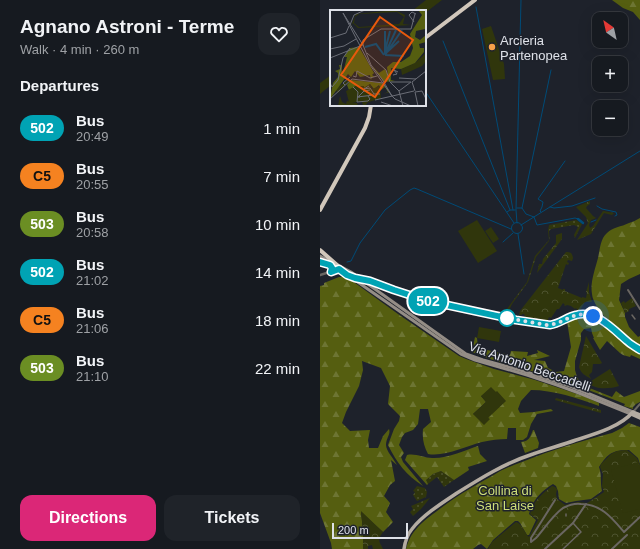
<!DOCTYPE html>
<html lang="en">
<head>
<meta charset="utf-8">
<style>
  :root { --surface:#161a20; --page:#1f2329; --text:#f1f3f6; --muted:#9ea1a5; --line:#35383e; --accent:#db2777 }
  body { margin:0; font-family:Arial,sans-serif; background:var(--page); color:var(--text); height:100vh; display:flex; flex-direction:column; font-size:15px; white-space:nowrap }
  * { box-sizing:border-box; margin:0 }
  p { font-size:13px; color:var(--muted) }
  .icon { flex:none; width:22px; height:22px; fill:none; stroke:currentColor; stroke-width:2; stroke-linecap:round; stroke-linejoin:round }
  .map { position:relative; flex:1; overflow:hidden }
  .sheet { display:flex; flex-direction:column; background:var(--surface); width:320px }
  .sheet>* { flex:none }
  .badge { padding:0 8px; border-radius:13px; font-size:14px; line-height:26px }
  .needle { width:26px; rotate:326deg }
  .tools { position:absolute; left:272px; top:12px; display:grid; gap:8px }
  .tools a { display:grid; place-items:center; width:36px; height:36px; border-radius:8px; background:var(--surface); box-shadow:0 4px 16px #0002,0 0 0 1px var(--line); font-size:20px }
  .scale { position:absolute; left:12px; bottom:10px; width:76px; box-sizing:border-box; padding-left:4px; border:2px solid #dee1e8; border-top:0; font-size:11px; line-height:14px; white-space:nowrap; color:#dee1e8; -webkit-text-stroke:3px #1e222b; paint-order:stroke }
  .you { position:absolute; width:20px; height:20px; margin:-10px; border:3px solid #fff; border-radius:50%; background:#1a73e8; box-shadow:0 0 0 6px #1a73e833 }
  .map>.badge { position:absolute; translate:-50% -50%; box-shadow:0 0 0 2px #fff }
  h2 { padding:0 20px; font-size:15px; line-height:36px }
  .round { display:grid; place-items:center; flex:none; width:42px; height:42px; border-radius:12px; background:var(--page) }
  .head { display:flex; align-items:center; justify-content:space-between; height:68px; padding:0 20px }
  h1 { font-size:19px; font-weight:700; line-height:30px }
  .cta { display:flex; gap:8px; margin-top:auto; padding:8px 20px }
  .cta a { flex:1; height:46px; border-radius:12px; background:var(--accent); color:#fff; font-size:16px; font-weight:700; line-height:46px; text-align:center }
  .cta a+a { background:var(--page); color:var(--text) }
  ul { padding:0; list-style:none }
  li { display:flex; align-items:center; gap:12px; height:48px; padding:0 20px }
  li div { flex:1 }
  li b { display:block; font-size:15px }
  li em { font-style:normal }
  li .badge { min-width:44px; font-weight:700; text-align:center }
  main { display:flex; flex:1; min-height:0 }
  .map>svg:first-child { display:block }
  .grass { fill:url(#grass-dots) }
  .forest { fill:url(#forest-firs); fill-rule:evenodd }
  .park { fill:url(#park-crowns) }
  .garden { fill:#30360c }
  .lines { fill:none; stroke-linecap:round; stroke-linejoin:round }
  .stream { stroke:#004b77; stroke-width:1 }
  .canal { stroke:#004b77; stroke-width:2.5 }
  .pedestrian { stroke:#6a6662; stroke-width:1.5 }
  .minor { stroke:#6a6662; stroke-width:2 }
  .tertiary { stroke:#6a6662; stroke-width:2.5 }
  .secondary { stroke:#948d86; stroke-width:3 }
  .primary { stroke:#b4aca2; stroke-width:3.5 }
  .motorway { stroke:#d1c7bb; stroke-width:4 }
  .line-casing { stroke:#fff; stroke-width:9 }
  .line { stroke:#00a3b4; stroke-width:6 }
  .walk { stroke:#dee1e8; stroke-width:4; stroke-dasharray:0 7.2 }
  .poi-dot { fill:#f7a149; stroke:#1e222b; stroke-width:1.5 }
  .stop-dot { fill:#fff; stroke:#00a3b4; stroke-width:2 }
  .labels { text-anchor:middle; stroke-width:3; stroke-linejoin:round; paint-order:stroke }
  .poi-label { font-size:13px; fill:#dee1e8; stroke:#1e222b; text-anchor:start }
  .street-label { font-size:13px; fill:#dee1e8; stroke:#1e222b }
  .park-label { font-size:13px; fill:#cede79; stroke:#1e222b }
  .inset-river { fill:none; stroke:#004b77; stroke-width:2 }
  .inset-road { fill:none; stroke:#6b6e77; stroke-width:1 }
  .view { fill:#e8590c; fill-opacity:0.15; stroke:#e8590c; stroke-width:2 }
  .inset-edge { fill:none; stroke:#dee1e8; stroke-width:2 }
</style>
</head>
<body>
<main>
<section class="sheet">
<div class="head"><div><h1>Agnano Astroni - Terme</h1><p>Walk · 4 min · 260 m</p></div><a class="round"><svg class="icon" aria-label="heart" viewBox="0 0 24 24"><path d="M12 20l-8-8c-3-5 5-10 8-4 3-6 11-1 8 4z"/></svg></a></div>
<h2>Departures</h2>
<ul>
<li><span class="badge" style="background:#00a3b4;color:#fff">502</span><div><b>Bus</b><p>20:49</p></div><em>1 min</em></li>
<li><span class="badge" style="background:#f58220;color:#111">C5</span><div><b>Bus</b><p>20:55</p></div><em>7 min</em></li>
<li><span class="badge" style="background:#6b8e23;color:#fff">503</span><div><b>Bus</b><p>20:58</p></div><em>10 min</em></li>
<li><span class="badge" style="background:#00a3b4;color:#fff">502</span><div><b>Bus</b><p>21:02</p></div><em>14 min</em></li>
<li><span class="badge" style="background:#f58220;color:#111">C5</span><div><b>Bus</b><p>21:06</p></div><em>18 min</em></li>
<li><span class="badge" style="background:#6b8e23;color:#fff">503</span><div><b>Bus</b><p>21:10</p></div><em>22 min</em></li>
</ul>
<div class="cta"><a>Directions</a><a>Tickets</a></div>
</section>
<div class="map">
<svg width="320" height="549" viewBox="0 0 320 549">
  <defs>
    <pattern id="grass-dots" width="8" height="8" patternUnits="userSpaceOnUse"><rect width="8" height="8" fill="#30360c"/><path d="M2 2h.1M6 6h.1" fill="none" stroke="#4e532f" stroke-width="1.8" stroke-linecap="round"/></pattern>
    <pattern id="forest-firs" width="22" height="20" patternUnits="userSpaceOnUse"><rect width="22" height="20" fill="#555e10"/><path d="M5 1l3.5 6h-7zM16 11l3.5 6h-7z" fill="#6d7533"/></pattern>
    <pattern id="park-crowns" width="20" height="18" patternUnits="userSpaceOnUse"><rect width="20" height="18" fill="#30360c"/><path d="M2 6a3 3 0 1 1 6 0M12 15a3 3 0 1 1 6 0" fill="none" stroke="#4e532f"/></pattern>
  </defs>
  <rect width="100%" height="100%" fill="#1e222b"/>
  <g class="grass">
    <path d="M256,220L262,224L255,238L254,235L258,227L254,225L231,229L229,231C229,235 230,238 229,241L216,257L208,282L192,304L186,316L183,315L184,313L207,282L215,256L229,240L228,231L229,225Z"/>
    <path d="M121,471L134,480L124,487L117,477L108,484L106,480L113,474Z"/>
    <path d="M97,486L105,488L107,492L106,497L97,501L93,495L95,492L93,491Z"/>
    <path d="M110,498L101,509L93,516L90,512L93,509L91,506Z"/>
  </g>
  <g class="forest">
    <path d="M292,0H320V20L313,12L303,8Z"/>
    <path d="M320,218V274L309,279L301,284L299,300L305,313V317L309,327L318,337L320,336V348C306,340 273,310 272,294C270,282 275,270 278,258C280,250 280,239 287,233C293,227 301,227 309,223C313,222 316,220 320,218Z"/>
    <path d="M24,275L78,314L139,356L146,359L174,369L215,380L263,396L279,403V406C258,398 233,390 211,390L201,401L198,409L200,413L214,412L231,409L233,411L217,414L211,424L207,437L203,440H196V428H188L187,439C179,439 171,440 162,442C146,446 125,457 108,454C104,446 102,439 103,429L111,422L108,409H100L98,424L93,430L85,433L82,437L79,445L84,453L81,457L83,462L103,486C86,475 77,463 68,445L74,429L79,421L80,416L68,404L70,386L61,368L42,361L43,370L39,386L26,412L22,423L30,431L50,430L48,440L49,448H58L63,436L69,429C71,434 66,438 66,445C66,451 74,459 77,465L71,460L75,481L70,485L64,496L70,503L66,512L73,522L63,532L41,512L43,531V549H12L11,543L0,513V286L4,285V283L19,277H23ZM177,391L168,418L169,419L153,414L166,402L161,396L176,393Z"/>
    <path d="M265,316C287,322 301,343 320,354V359L311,355L310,357L303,355L300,353L287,341L280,350L273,338H274L272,333L271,328L264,329L261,333V340L255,361V370L257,377L262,385L292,397L296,391L304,397L320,391V402L316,404L313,407V409L304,406L305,404C281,395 257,385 232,377C205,369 178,363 152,352L155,337L157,338L158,348L190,355L191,351L208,352L207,356L218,353L217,350L230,356L214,360L225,361L228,368L236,372L244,371L251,347L247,321L258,317Z"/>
    <path d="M309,423L320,427V464L318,458L309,450C293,450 288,453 279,467C282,475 280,482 282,491L271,499L256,501L246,503L239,499L238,491L236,486L233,484C221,491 212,501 209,514L216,520L209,535H207L200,523L198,521H195L173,540L167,549L161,544L158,545L153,549H86C91,529 105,520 121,508C138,495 158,484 177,473C185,468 194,465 202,462C231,450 262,441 292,433L302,428Z"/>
    <path d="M213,430H214L219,443L218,448L205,453L201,442C210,441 210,437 213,430Z"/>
    <path d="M158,446L160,454L167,461L148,467L149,470L134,480L121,471L113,474L106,480L108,484L107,485L85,460L87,455C95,453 104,458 112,458C126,459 146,450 158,446Z"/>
  </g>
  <g class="park">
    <path d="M270,201V204L267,206L266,208L273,216L276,218L271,220L269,225L270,228L273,226L283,211L294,213L292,215L284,213L271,234L257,240L268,223L266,217L256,207Z"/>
    <path d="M242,233V239L217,273L219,264H222L223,259L236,243V235Z"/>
    <path d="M246,252C251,252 252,253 253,258L252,261L248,260L247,262L249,263L248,265L246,264L238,288L243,290V289H245V291L262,298V297L266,298L267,293L266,292L269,282V292L272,302H265L259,312L256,308L255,309L251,306L247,305L245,306H244L245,305L243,303L239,309H237L231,318L229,317L227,322L226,320H224L221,322L222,323L207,320L204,314H202V315H199L200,311Z"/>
    <path d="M312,298L316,306L309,309V311L305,313L301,303L304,301L305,303Z"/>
    <path d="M266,336L282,363L280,364H273L272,372L269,375L271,379C265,375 261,374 259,367Z"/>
    <path d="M290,369L299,386C289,389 276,390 268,383Z"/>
    <path d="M236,398L281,410V413L235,400Z"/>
    <path d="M307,450L317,458L320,465V549H168L172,542L196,522C203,524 204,533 209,537L218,520L210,514C214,500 221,495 232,486L235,487L237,489L236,494L237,499L245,505L258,502L267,503L275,498L284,492L282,486L283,474L280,467L281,464L291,454L297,451Z"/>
    <path d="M41,511L63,532C57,540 59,541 63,549H53L52,545L48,546V549H43V531Z"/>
  </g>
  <g class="garden">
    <path d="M106,0H122L105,13V11H92Z"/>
    <path d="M171,26L184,64L185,79L173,80L162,29Z"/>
    <path d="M11,75V85L0,94V83Z"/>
    <path d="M157,220L177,251L158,263L138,231Z"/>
    <path d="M171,227L179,239L173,243L165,231Z"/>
    <path d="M159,327L181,331L179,342L157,338Z"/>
    <path d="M171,387L176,392L177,391L186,401L168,418L170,419L164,425L153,414L166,402L161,396Z"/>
    <path d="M318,462L320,470V509L303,513L291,470Z"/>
  </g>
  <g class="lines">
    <g class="stream">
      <path d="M156,7L193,210"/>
      <path d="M123,41L190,210"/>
      <path d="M105,91L194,223"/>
      <path d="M277,206L282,209L296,212L297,215L295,216"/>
      <path d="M230,207L234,208L252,206L275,198"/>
      <path d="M197,208H202L206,214L214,217L217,225L255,218L258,219"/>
      <path d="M202,208L231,70"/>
      <path d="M187,212L190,210H195"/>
      <path d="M221,212L220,211L222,207L223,202L218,199L245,161"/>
      <path d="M271,222L276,220"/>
      <circle cx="197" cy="228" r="5.5"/>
      <path d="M197,223L196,210L201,0"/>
      <path d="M201,225L320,151"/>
      <path d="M198,234L204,274"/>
      <path d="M183,242L193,233"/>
      <path d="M27,262L31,261L40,243L65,210L90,190L94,188L97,189L191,229"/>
    </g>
    <path class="canal" d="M258,219L263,223"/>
    <g class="pedestrian">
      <path d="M312,315L315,319"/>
      <path d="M246,516V514"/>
      <path d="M243,549L261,532L253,523"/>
    </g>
    <g class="minor">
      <path d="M38,275C62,286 88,296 115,302C129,306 144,308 159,311C181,316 202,322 225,325C242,328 251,310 271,315C286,320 296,332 307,341C311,345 316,347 320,350"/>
      <path d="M308,290L320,309"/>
      <path d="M313,412L320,404"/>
      <path d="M235,500L211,538V542L216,538C224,529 233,515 243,508C249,505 255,503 261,504C281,504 292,518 304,532L320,517"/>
      <path d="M225,549L253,523L266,504"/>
      <path d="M292,549L307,535"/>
    </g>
    <path class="tertiary" d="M0,275L19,269"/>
    <g class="secondary">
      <path d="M0,256L11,262"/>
      <path d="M0,262L19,269L131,347L141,354L155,360L207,375L237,385L259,393L311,414"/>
      <path d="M16,264L31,272L146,354L163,360L200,370L250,386L313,412"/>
    </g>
    <g class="primary">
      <path d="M311,414L320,418"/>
      <path d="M84,549C85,542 87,535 92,529C103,515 122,503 137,493C161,478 185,463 213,454C227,449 242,445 256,440C275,434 300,427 313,412L320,415"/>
    </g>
    <g class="motorway">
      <path d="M105,38L155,0"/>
      <path d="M0,210L45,128L49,117L51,105"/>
      <path d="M0,250L17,265"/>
    </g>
  </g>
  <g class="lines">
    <g class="line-casing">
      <path id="line" d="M0,262L10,265L12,268L11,272L19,269L27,275L35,278L50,281L74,290L108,301L196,320L230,325C239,324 247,317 256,315C275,309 294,330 307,341C311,345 316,347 320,350"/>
    </g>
    <use href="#line" class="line"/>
    <path class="walk" d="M187,318L182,317L227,325C246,324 251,310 273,316"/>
  </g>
  <circle class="poi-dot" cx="172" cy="47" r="4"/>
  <circle class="stop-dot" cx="187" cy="318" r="8"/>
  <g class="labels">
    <g class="poi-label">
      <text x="180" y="45">Arcieria<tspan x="180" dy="15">Partenopea</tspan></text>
    </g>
    <g class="street-label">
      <text transform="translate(210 366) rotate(19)" y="5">Via Antonio Beccadelli</text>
    </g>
    <g class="park-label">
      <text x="185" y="495">Collina di<tspan x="185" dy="15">San Laise</tspan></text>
    </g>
  </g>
  <g transform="translate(10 10)">
    <rect width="96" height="96" fill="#1e222b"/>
    <path d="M96,43V51L92,56L72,65L71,59L85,53ZM19,69L20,70L8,83L10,86L12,92L16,94L17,91L27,93L28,96L33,95L32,92H38L35,96H8L10,86L6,80L7,78Z" fill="#30360c"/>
    <path d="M88,0H96L95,19L86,21L85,27L90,30L96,25V32L89,34L90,38H94V42L85,53L71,59L61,58V70L65,71L54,72L41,55L49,63L55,59L58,65L57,57L63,52H71L80,46L83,38L80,24L92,5ZM29,37L44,63L42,65L45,67H42L41,70L40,65L30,67L25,61L21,67L18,64L0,89L3,73L8,67V63L5,61L10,59L9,55H12V51V67L17,47H14L20,38ZM21,70L52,73L53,76H55L61,85L59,82L53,84L58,82L55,77L51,80L49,75L44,79L40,74L34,78V76H26L19,80L17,75Z" fill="#555e10"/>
    <path d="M40,74L42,79L50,76L51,88L39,92H19L16,81L26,76H34V78Z" fill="#30360c"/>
    <path d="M65,0L75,5L73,14L81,15L28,18L23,13L21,16L26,4ZM67,2L74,7L69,14L29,17L24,13L25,7L29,4Z" fill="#30360c" fill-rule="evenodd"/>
    <path class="inset-river" d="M35,37L46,34L54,45M55,41L60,21M56,42L66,20M56,43L69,31M55,44V21M55,45L72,20M55,45L74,46"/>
    <path class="inset-road" d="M84,12L79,5L82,2L86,4M20,15L24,5L35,0M0,28L16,23L19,16M33,36V30L51,19H81L85,4M0,39L14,36L26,29M37,43L56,60L60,72L69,81L73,96M0,48L30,36M63,65L67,64L64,60L68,62M23,66L26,67L27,61L40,68L47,66M69,68L86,69M61,72H81M0,73L2,77L8,70L13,48L20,38M15,75L13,73L20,67M39,76L34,79L40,78L44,84H50M23,77L28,82L27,92L38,91L40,89L38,86M69,81L81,72M85,81L82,72L96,61M85,82L92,81L96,89M85,82L88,96M29,86L34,81L40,80M62,86L52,69L41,55L33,35L13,3L40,55L62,86L65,89L81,96M30,87H27L44,85M0,89L22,69L53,73M45,90L84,81M51,92L63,96"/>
    <path class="view" d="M50,7L83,30L45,87L11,65Z"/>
    <rect width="96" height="96" class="inset-edge"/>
  </g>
</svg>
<div class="tools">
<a><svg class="needle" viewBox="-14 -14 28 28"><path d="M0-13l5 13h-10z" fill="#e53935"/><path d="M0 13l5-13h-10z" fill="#9ea1a5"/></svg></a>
<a>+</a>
<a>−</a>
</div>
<div class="scale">200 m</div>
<div class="you" style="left:273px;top:316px"></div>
<b class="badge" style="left:108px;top:301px;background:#00a3b4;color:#fff">502</b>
</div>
</main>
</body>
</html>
